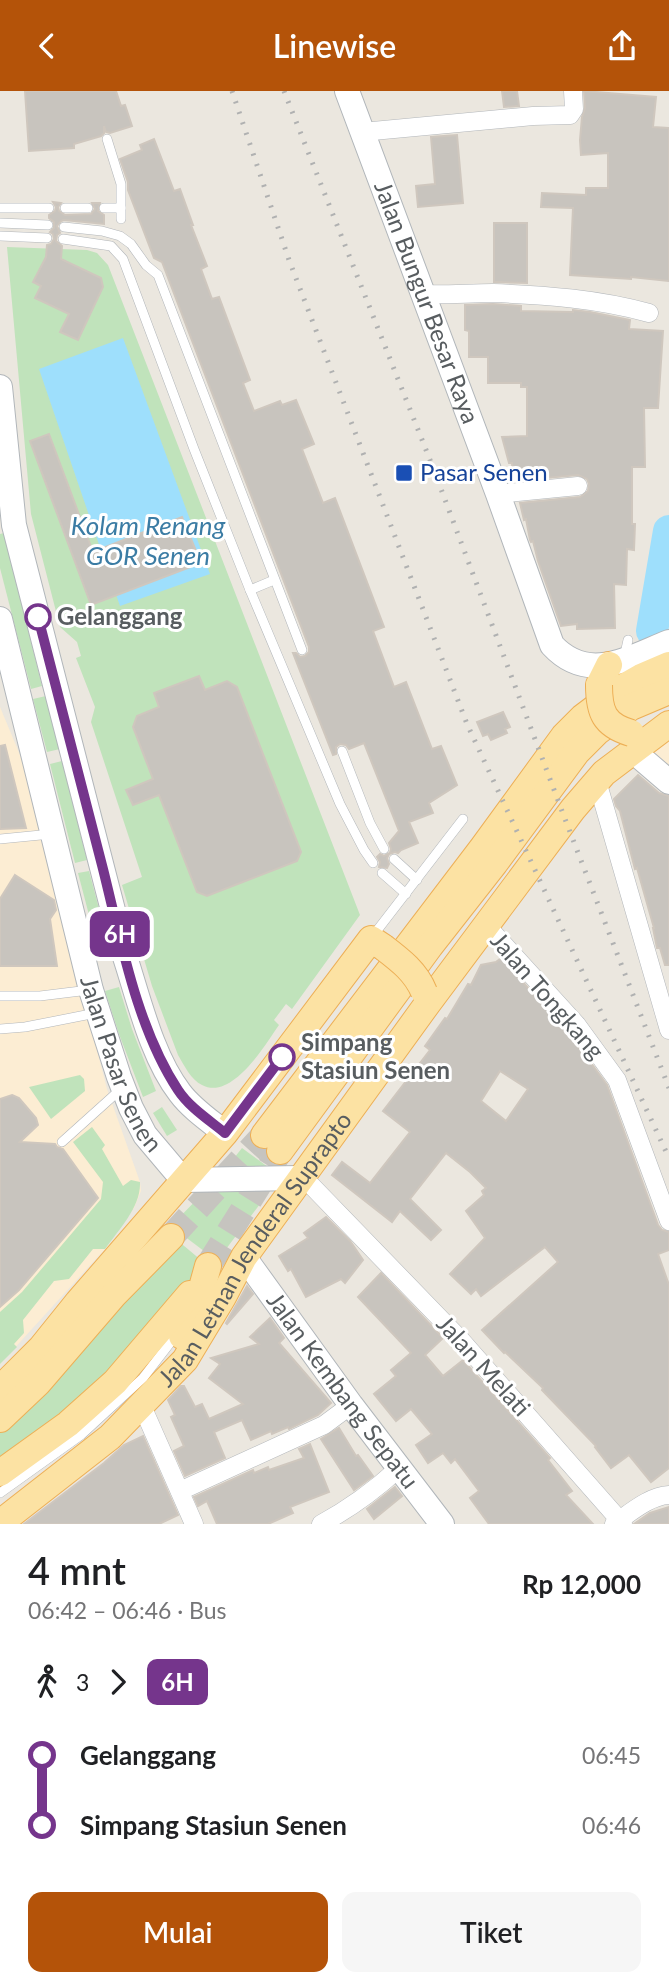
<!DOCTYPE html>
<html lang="id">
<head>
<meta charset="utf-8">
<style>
  :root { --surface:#fff; --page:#f6f6f6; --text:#202124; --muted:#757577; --accent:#b45309 }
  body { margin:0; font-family:Lato,sans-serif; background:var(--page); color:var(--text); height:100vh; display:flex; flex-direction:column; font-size:26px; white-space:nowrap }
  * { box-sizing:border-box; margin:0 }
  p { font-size:23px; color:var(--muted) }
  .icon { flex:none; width:38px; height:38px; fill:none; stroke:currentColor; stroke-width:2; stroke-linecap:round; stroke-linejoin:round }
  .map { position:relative; height:1433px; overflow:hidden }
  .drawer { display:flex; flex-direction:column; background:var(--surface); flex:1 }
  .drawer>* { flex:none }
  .badge { padding:0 14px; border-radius:10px; font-size:24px; line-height:46px }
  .map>.badge { position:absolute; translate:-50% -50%; box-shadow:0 0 0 4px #fff }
  .legs { display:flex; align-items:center; gap:10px; height:77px; padding:0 28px; font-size:23px }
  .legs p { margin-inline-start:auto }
  .headline { display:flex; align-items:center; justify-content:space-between; height:119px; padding:0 28px }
  h1 { font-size:38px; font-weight:600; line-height:52px }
  .action { display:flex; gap:14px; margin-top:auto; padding:14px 28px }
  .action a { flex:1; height:80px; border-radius:14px; background:var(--accent); color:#fff; font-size:28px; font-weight:600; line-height:80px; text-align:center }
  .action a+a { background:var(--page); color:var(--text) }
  ul { padding:0 28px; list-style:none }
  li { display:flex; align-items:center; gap:24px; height:70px; font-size:26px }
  li i { display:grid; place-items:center; width:10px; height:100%; margin:0 9px; background:currentColor }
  li i::after { content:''; width:18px; height:18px; margin:-9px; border:5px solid; border-radius:50%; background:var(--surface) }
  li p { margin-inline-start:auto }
  li:first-child i { background:linear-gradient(#0000 50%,currentColor 0) }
  li:last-child i { background:linear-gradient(currentColor 50%,#0000 0) }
  header { display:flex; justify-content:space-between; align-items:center; height:91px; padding:0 28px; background:var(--accent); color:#fff; font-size:32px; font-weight:600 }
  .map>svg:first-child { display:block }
  .commercial { fill:#fcedd3 }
  .green { fill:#c0e3bb }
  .water { fill:#9edffc }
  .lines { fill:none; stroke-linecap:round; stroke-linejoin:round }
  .river { stroke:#9edffc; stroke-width:32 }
  .building { fill:#c8c4be; stroke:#cfc7be; stroke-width:2; fill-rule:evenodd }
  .primary-tunnel { stroke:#c6c4bf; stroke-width:26; stroke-dasharray:26 13; stroke-linecap:butt }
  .lane-casing { stroke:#b2b6ba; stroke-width:10 }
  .street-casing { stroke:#b2b6ba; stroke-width:19 }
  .secondary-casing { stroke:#b1b6ba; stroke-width:26 }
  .primary-casing { stroke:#edaf56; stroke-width:28 }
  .lane { stroke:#fff; stroke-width:9 }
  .street { stroke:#fff; stroke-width:18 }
  .secondary { stroke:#fff; stroke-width:24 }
  .primary { stroke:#fce2a3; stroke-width:26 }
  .rail { stroke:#b0b1b1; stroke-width:5; stroke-dasharray:2 9; stroke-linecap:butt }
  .primary-bridge-casing { stroke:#edaf56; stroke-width:28; stroke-linecap:butt }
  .primary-bridge { stroke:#fce2a3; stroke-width:26 }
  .line-1-casing { stroke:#fff; stroke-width:16 }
  .line-1 { stroke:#75358c; stroke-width:10 }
  .transit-dot { fill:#1a4fb4; stroke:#fff; stroke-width:2.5 }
  .stop-1-dot { fill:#fff; stroke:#75358c; stroke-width:3.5 }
  .labels { text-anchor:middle; stroke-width:6; stroke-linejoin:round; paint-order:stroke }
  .street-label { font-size:24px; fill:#585d60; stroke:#fff }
  .transit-label { font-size:24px; fill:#164399; stroke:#fff; text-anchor:start }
  .stop-label { font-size:24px; font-weight:bold; fill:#585d60; stroke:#fff; text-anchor:start }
  .water-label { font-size:26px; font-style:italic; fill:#3b7ca4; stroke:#fff }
</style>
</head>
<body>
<header><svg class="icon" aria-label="back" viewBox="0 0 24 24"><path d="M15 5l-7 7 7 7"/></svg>Linewise<svg class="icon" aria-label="share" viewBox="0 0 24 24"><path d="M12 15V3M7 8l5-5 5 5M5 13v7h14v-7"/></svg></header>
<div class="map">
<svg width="669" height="1433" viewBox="0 0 669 1433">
  <rect width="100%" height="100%" fill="#ebe7df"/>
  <g class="commercial">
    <path d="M0,616L25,676L107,998L140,1091L141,1100L134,1117L105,1158L0,1273Z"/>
    <path d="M669,642V691L633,660Z"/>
  </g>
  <g class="green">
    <path d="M7,156L87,159L97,162L108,174L360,824L292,918L286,913L274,929L279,934C265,954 232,1010 202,994C191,989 184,974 178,964L152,895L122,794L142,786L91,631L95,616L76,567L81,565L77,551L60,536L31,423Z"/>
    <path d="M4,442L42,595L31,598L0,477V443Z"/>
    <path d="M46,605L60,658L47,661L33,608Z"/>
    <path d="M62,670L87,769L75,772L50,673Z"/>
    <path d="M89,780L110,859L99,862L78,782Z"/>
    <path d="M119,896L132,938L156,1000L143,1006L119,943L105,900Z"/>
    <path d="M80,984L84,988L85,1000L51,1028L29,996Z"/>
    <path d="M162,1016L177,1039L167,1045L153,1022Z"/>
    <path d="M92,1036L105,1054L102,1058L123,1095L131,1089L140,1091C141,1116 119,1138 105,1158H93L69,1188L54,1190L23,1229L24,1242L14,1253L17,1256L0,1273V1221L22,1201L101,1108L103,1091L73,1051Z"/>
    <path d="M242,1057L268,1076L233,1080L227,1076Z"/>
    <path d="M252,1098L269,1101L217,1170L171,1135L206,1099Z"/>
    <path d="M177,1149L208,1175L193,1200L0,1382V1339Z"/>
  </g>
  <path class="water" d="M123,247L210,483L120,515L39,278Z"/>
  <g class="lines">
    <path class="river" d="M652,540L669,440"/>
  </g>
  <g class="building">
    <path d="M25,0H116L121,15L125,14L132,35L110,42L106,41L104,35V42L101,45L74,53V57L29,60Z"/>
    <path d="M502,0H517L519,15L504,16Z"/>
    <path d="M584,0L656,6L653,36L669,37V190L631,186V188L570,184L573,117L541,116L542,102L586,104V97H608V62L581,64L580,49L582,26L585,17Z"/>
    <path d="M457,44L463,112L418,116L416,95L435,93L431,46Z"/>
    <path d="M154,48L174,100L180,98L193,134H191L207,175L201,178L212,208L219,206L250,289L243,292L254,320L280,310L282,314L296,309L314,353L302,358L323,412L335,407L384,536L373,540L394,596L406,591L432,658L441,655L457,694L429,712L433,722L409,731L418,752L401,759L398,762L395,761L389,763L387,767L389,773L387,777L379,776L380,771L377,766L380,763L384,765L390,762L391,758L389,752L399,740L364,652L349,658L346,654L340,653L336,656V663L333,664L293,562H296L300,566L305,565L309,561V556L162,171L154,167L128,99V91L120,68L142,59L140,54Z"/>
    <path d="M53,111L61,112L58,116L59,120L65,124L91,123L95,118L92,112H100L98,120L104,124V133L64,129L61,130L57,135L60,142L57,144L56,150L62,155L61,168L101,187L103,196L78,249L60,241L69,223L35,207L41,195L33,191L46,166L47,154L51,153L54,148L53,143L50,141L54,137V131L49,127V124L55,120L56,116Z"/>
    <path d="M494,132H527V192L494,191Z"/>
    <path d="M493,213L521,215V220L573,221V219L590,221L630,229L629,238L663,240L658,317H644L645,376H632V433H635L634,459L627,458L626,494L614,493L615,537L577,538V533L561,535L538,470L533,450L531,451L530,449L526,428L524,429L520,412L580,406L588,400L589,393L587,388L578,384L513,390L512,372H509L502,346L527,345V296H521V292H488V266H469V240L465,239V214Z"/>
    <path d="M49,343L93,461L182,426L201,472L91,514L30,350Z"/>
    <path d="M199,585L205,599L227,590L237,596L301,761L297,770L207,805L197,801L159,704L133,714L126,699L153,688L133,636L137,625L159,616L154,602Z"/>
    <path d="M503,621L510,636L505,638L507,642L491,649L488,643L483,645L477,631Z"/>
    <path d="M5,654L26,737L0,738V655Z"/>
    <path d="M638,684L659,702L669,705V874H665L660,857H657L653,837H654L637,777L635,778L620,720L616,715L614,708Z"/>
    <path d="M15,784L54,809L56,819L50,828L57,875H0V808Z"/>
    <path d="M501,867L568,941L607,994L658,1134L662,1139L669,1141V1159L658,1163L669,1194V1377L651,1391L629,1364L611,1377L595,1356L596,1355L542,1299L543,1297L505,1261L504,1262L482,1239L558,1171L545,1156L481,1205L476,1198L471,1203L450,1183L485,1147L466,1120L484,1104L482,1100L486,1097L470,1081L446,1062L410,1108L441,1139L431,1149L400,1120L392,1131L332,1084L342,1071L370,1092L410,1041L383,1020L430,959L425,955L445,927L447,928L468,893L471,894L481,874L496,871ZM500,980L528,998L506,1030L481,1010Z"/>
    <path d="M12,1004L19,1007L36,1027L38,1034L20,1051L55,1053L57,1056L63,1058L98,1107L19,1199L0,1216V1008Z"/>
    <path d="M326,1126L350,1150L363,1169L345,1192L341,1188L306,1206L291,1178L288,1180L279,1165L308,1147L304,1142Z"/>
    <path d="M381,1182L443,1247L425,1264L443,1285L463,1269L550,1367L548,1369L572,1400L566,1404L593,1433H489L470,1407L479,1400L455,1368L451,1372L443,1362L428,1372L416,1354L432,1343L411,1318L396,1330L374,1303L396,1285L391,1279L411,1262L358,1206Z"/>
    <path d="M247,1195L253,1203L227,1233L226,1232Z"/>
    <path d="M270,1227L284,1247L279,1252L331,1312L318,1324L289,1338L288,1336L272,1343L271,1340L251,1349L242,1329L214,1341L225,1367L185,1385L174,1360L184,1355L171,1326L175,1324L168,1309L181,1295H184L195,1316L202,1313L209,1328L243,1313L209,1287L220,1273L211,1267L259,1253L250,1246Z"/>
    <path d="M339,1337L356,1365L358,1364L373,1385L354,1399L321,1348Z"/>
    <path d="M143,1345L178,1424L159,1433H24L104,1372L124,1354Z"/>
    <path d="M310,1353L329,1401L290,1416L293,1422L268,1433H217L207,1410L198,1415L194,1406L253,1379L254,1382L268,1376L269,1379L304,1367L299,1358Z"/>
    <path d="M395,1396L402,1405L374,1428L367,1418Z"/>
    <path d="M669,1416V1433H634L650,1422Z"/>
  </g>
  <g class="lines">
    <g class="primary-tunnel">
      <path d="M171,1146L264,1044"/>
      <path d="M208,1175L280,1060"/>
    </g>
    <g class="lane-casing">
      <g id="lane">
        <path d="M107,48L121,93V128"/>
        <path d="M0,117H49"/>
        <path d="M65,117H88"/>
        <path d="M104,117H121"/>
        <path d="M0,132L48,134"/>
        <path d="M64,136L102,140L120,145L131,153L146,174L158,184L302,559"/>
        <path d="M0,145L47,147"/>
        <path d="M63,148L111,155L123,168L194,358L250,499L340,713L364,759L373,772"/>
        <path d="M250,499L274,489"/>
        <path d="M624,567L628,549"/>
        <path d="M342,660L370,732L384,758"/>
        <path d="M0,748L51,743"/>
        <path d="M394,768L417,789"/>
        <path d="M382,782L406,803"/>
        <path d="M372,846L463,728"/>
        <path d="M0,905H40L89,899"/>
        <path d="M0,938L25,936L96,922"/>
        <path d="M62,1051L121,998"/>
        <path d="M0,1402L81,1344L143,1287L177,1243"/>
      </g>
    </g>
    <g class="street-casing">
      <g id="street">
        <path d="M362,41L533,25L570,24L574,18L573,0"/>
        <path d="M423,203C446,204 470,202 493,202C545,204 599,208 649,222"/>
        <path d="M498,403L578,395"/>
        <path d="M597,690L669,939"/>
        <path d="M487,835L577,934L617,989L669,1130"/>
        <path d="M300,1087L309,1092L460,1248L623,1433"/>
        <path d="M142,1315L194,1433"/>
        <path d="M180,1400L324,1334L351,1314"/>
        <path d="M321,1433C349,1418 375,1399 399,1377"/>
        <path d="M614,1433C630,1422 649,1405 669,1404"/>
      </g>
    </g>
    <g class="secondary-casing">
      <g id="secondary">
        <path id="s1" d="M347,0L498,403L552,554C588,593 628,567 669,551"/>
        <path d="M0,296L14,434L125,866C139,909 152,966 180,1002C192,1018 210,1030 225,1042"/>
        <path id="s2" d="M0,528L91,899L119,986L131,1017L145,1044L183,1089L300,1087"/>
        <path d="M633,660L669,691"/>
        <path id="s3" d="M244,1166L351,1314L442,1433"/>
      </g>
    </g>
    <g class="primary-casing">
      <g id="primary">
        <path d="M599,594L609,574"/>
        <path d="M264,1044L483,756L564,645L583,626L620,598L641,586L669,574"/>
        <path d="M280,1060L430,855L495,772L577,661L597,641L631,616L669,600"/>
        <path d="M182,1245L198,1211L208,1175"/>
        <path d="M0,1298L41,1257L78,1211L225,1042L371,848L383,856"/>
        <path d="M0,1328L38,1292L113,1205L171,1146"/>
        <path d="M0,1382L68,1333L115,1291L190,1203"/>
        <path id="s4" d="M0,1432L110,1346L185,1269L223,1206L244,1166L428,912L573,718L604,682L669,633"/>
      </g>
    </g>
    <use href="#lane" class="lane"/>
    <use href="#street" class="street"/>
    <use href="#secondary" class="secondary"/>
    <use href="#primary" class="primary"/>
    <g class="rail">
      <path d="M232,0L289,169L467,633L669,1067"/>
      <path d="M284,0L432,374L565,728L669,997"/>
    </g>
    <g class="primary-bridge-casing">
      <g id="primary-bridge">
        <path d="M599,594C599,621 604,634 631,642"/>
        <path d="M383,856C400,869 416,881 424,901"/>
      </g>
    </g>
    <use href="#primary-bridge" class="primary-bridge"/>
  </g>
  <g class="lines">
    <g class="line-1-casing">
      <path id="line-1" d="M38,526C60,610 82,694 103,778C121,850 137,937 178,999C189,1016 209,1029 225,1042L282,966"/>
    </g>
    <use href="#line-1" class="line-1"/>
  </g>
  <rect class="transit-dot" x="395" y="373" width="18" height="18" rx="3.5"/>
  <g class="stop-1-dot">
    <circle cx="38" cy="526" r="12"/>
    <circle cx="282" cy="966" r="12"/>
  </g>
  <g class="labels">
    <g class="street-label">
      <text dy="8" stroke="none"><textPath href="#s1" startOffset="226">Jalan Bungur Besar Raya</textPath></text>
      <text transform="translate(547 905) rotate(49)" y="8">Jalan Tongkang</text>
      <text dy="8" stroke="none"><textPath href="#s2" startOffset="462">Jalan Pasar Senen</textPath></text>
      <text dy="8" stroke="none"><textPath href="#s4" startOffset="378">Jalan Letnan Jenderal Suprapto</textPath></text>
      <text transform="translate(483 1275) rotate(48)" y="8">Jalan Melati</text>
      <text dy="8" stroke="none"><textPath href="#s3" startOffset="166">Jalan Kembang Sepatu</textPath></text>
    </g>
    <g class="transit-label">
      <text x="420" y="390">Pasar Senen</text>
    </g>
    <g class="stop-label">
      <text x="57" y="534">Gelanggang</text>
      <text x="301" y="960">Simpang<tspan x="301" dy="28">Stasiun Senen</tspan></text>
    </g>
    <g class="water-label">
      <text x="148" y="444">Kolam Renang<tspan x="148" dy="30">GOR Senen</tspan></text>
    </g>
  </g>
</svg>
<b class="badge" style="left:120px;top:843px;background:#75358c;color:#fff">6H</b>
</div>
<section class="drawer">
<div class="headline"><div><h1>4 mnt</h1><p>06:42 – 06:46 · Bus</p></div><b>Rp 12,000</b></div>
<div class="legs"><svg class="icon" aria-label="walk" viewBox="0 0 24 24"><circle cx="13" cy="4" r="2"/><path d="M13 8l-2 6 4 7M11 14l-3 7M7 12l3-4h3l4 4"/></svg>3<svg class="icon" aria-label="forward" viewBox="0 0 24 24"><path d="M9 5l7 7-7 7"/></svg><b class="badge" style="background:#75358c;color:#fff">6H</b></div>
<ul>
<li><i style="color:#75358c"></i><b>Gelanggang</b><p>06:45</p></li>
<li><i style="color:#75358c"></i><b>Simpang Stasiun Senen</b><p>06:46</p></li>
</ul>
<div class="action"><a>Mulai</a><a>Tiket</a></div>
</section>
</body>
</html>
